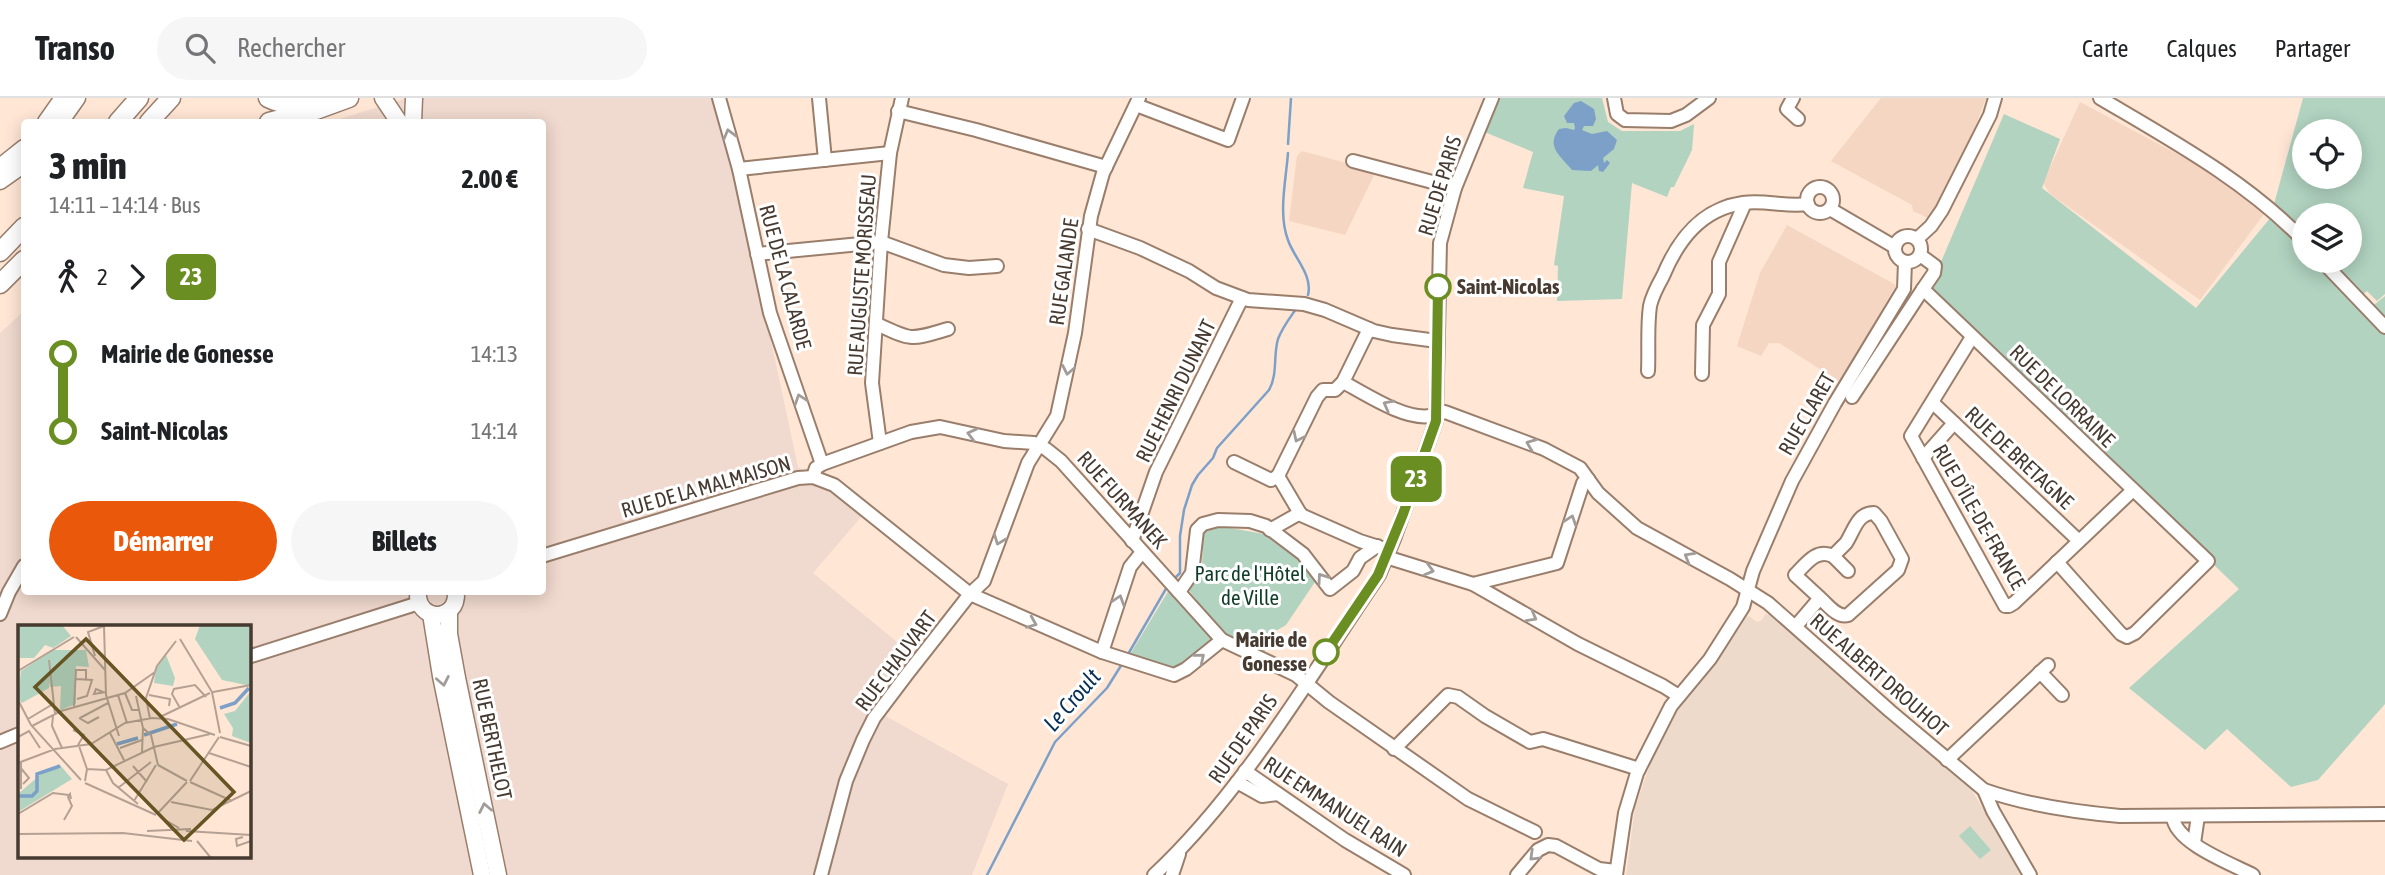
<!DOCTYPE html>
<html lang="fr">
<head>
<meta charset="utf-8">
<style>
  :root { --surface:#fff; --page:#f6f6f6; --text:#202124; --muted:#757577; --line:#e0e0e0; --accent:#ea580c }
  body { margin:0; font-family:"Asap Condensed",sans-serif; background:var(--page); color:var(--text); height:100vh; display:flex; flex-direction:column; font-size:26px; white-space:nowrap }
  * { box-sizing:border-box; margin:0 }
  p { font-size:23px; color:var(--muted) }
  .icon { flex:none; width:38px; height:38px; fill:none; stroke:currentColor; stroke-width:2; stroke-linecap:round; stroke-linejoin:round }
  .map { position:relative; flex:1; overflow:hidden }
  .details { position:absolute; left:21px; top:21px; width:525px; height:476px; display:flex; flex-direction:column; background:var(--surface); border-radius:7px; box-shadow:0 4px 18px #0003 }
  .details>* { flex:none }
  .badge { padding:0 14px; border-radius:10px; font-size:24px; line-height:46px }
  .tools { position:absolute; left:2292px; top:21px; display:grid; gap:14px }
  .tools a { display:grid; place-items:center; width:70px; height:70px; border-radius:50%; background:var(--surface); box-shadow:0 4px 18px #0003; font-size:35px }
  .map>.badge { position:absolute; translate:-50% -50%; box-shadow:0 0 0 4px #fff }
  .legs { display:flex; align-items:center; gap:10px; height:77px; padding:0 28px; font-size:23px }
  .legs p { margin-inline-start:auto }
  .overview { display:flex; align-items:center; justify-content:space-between; height:119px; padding:0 28px }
  h1 { font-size:38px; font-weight:800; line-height:52px }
  .primary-button { display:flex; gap:14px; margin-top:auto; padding:14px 28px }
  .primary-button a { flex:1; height:80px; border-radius:42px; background:var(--accent); color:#fff; font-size:28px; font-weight:800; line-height:80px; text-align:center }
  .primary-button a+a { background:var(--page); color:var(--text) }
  ul { padding:0 28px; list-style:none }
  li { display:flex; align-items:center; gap:24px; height:77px; font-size:26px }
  li i { display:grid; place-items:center; width:10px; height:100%; margin:0 9px; background:currentColor }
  li i::after { content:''; width:18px; height:18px; margin:-9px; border:5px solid; border-radius:50%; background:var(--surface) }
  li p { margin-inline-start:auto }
  li:first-child i { background:linear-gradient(#0000 50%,currentColor 0) }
  li:last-child i { background:linear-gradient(currentColor 50%,#0000 0) }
  header { display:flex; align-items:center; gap:42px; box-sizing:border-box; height:98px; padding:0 35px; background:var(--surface); border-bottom:2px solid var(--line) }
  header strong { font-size:33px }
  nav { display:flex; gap:38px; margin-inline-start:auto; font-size:24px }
  .search { width:490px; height:63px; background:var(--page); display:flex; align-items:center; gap:18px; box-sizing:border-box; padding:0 24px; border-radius:38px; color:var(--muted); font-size:26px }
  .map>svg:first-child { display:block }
  .built { fill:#f5d6c3 }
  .industrial { fill:#f0d9ce; fill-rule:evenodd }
  .medical { fill:#eedacb }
  .green { fill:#b1d3c0; fill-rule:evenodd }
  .water { fill:#7ca0c8 }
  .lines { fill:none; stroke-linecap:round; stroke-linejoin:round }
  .stream { stroke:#7ca0c8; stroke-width:2.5 }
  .minor-casing { stroke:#9a7e6c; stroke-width:16 }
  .major-casing { stroke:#9a7e6c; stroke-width:19 }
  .highway-casing { stroke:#9a7e6c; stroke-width:21 }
  .minor { stroke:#fff; stroke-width:12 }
  .major { stroke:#fff; stroke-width:16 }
  .highway { stroke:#fff; stroke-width:18 }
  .oneway { stroke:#a29c98 }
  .line-1-casing { stroke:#fff; stroke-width:16 }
  .line-1 { stroke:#6b8e23; stroke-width:10 }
  .stop-1-dot { fill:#fff; stroke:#6b8e23; stroke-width:3.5 }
  .labels { text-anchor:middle; stroke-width:6; stroke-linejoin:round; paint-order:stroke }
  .street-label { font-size:21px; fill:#463a31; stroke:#fff }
  .stop-label { font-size:21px; font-weight:bold; fill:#463a31; stroke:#fff; text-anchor:start }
  .park-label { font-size:21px; fill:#103d29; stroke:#fff }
  .water-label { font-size:23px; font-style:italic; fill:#072f55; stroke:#fff }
  .inset-river { fill:none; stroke:#7ca0c8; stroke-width:3.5 }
  .inset-road { fill:none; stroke:#b5a193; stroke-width:2 }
  .view { fill:#665523; fill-opacity:0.15; stroke:#665523; stroke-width:3.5 }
  .inset-edge { fill:none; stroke:#463a31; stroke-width:3.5 }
</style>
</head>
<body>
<header>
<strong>Transo</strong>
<div class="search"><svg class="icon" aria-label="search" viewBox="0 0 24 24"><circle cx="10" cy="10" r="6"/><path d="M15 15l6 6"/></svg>Rechercher</div>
<nav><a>Carte</a><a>Calques</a><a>Partager</a></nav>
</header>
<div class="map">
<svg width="2385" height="777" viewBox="0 0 2385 777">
  <rect width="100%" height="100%" fill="#ffe6d5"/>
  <g class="built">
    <path d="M1881,0H1986L1970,43L1930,121L1913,113L1912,107L1831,63Z"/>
    <path d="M2080,4L2194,65L2267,112L2200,202L2050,96L2043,85Z"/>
    <path d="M1302,53L1376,73L1345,137L1289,123L1297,58Z"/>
    <path d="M1787,127L1896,187L1840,284L1779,245H1769L1761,258L1737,248L1760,175Z"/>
  </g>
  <path class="industrial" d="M407,0H719L798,369L862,418L813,475L913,557L871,610L1008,686L972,777H0V235L24,213V494H542V24H330ZM19,528H248V758H19Z"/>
  <path class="medical" d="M1765,516L1771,517L1970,689L2022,777H1626L1635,710L1660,637L1676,611L1695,588L1744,520L1749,518L1757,524L1762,522Z"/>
  <g class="green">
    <path d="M1496,0H1602L1608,24L1622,33H1680L1694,26L1692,52L1674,89H1671L1667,99L1632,85L1622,201L1557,203L1558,168L1554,167L1564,98L1523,90L1533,54L1482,33Z"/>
    <path d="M2303,0H2385V196L2377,203L2367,193L2362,197L2330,163H2350V117H2305V137L2274,106ZM2305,33H2350V79H2305Z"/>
    <path d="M2004,16L2060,41L2042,90L2196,210L2271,119L2305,154V163H2314L2365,214L2385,198V606L2318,682L2291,689L2227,631L2205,652L2129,590L2239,491L1929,192Z"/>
    <path d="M1219,428L1264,436L1292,453L1319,478L1286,527L1267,538L1264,559L1220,533L1188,491L1202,469L1203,435Z"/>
    <path d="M1169,492L1212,537L1208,548L1171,572L1129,558Z"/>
    <path d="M1970,728L1991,752L1980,761L1959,738Z"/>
  </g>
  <path class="water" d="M1581,3L1594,11L1596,21L1593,28H1584L1582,32L1592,36L1607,33L1617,42L1614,51L1603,60L1604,65L1607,62L1610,65L1603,74L1599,73L1598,67L1591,73L1572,72C1562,59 1545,49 1559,31L1566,30L1574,32L1575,30L1574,25H1567L1564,18L1574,5Z"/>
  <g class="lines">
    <g class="stream">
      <path d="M1288,46L1291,0"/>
      <path d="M1288,55C1286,82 1278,116 1288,142C1294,160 1313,177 1308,197"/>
      <path d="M1174,481L1180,475V438L1184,412L1192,387L1198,377L1213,360L1217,350L1269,292C1278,276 1273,258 1278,241C1282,230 1289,221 1296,211"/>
      <path d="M1127,558L1167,489"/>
      <path d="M987,777L1055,644L1107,590L1122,566"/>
    </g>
    <g class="minor-casing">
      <g id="minor">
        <path d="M719,0L739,71L770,215L822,366"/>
        <path d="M819,0L825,62"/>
        <path d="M1614,0L1617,16L1625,22L1671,23L1686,17L1709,0"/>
        <path d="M1793,0L1787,11L1798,21"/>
        <path d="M2100,0C2171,42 2248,84 2305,144"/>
        <path d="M1136,7L1228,42L1243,0"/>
        <path d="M898,13L976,32L1106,69"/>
        <path d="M1353,63L1455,90"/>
        <path d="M739,71L890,55"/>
        <circle cx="1820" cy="102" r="13"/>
        <path d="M1830,111L1895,149"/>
        <path d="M1088,131L1140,150L1189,173L1216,190L1248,202L1304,206L1325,212L1374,233L1392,237L1437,243"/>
        <circle cx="1908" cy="151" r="13"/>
        <path d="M1917,141L1931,128L1942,112L1990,17L1995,0"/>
        <path d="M757,156L881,144L944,167L969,170L997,168"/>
        <path d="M1920,157L1935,168L1934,175L1923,191L2208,463L2135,535L2127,539L2121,536L2057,464"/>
        <path d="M2322,163L2385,229"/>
        <path d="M877,226C913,243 910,242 948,231"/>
        <path d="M1972,239L1911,338L2005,508H2009L2014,505L2133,392"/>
        <path d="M1648,273C1649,252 1647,229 1650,208C1652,198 1658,187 1663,178C1678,142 1701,111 1743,105C1765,102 1786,109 1808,106"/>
        <path d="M1702,276L1703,227L1719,196V164L1745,105"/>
        <path d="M1343,284C1366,296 1404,322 1430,318C1435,318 1440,315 1445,314L1544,351L1580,370L1598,395L1637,430L1730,481L1768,505L1890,613L1984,692C2027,707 2075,714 2120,718L2385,716"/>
        <path d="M1852,299L1923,191"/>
        <path d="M1933,305L2079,443"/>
        <path d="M880,345L872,285L881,144L890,55L902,0"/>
        <path d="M1923,360L1954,325"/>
        <path d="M1234,364L1271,382L1278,378"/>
        <path d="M1278,378L1317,299L1323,292H1335L1343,284L1369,231"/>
        <path d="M1278,378L1301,417L1360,443L1382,450"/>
        <path d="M813,379L816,370L822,366L911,334L940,329L1004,343L1034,345L1046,351L1061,363L1222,542L1296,577L1329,604L1468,701L1535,734"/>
        <path d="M1270,432L1300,415"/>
        <path d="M1132,443L1156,374L1242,200"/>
        <path d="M542,458L798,380L813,379L834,387L970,496L1102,554L1174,577L1186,571L1222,542"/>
        <path d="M1833,458L1848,473"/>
        <path d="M1386,459L1473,486L1578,546L1663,588L1679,598"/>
        <path d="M1473,486L1557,465L1583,385L1588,381"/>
        <path d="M1179,494L1192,475L1197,432L1203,426L1218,422L1250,423L1266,428L1303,456L1330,491L1353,473L1360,460L1377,448"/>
        <path d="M0,516L9,494L24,468"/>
        <path d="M1796,528L1820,500L1795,477C1806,466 1816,450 1833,458C1837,454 1842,449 1846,445C1854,433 1857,415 1874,415L1881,423L1902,461L1898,472L1848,517C1837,520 1828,507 1820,500"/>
        <path d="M1102,554L1130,469L1142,454"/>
        <path d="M248,559L419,505"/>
        <path d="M2040,574L2062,597"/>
        <path d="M0,644L19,636"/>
        <path d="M1394,651L1448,597L1458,599L1485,618L1530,644L1543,641L1639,671"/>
        <path d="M1947,662L2048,567"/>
        <path d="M1245,673L1345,742L1404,777"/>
        <path d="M1237,684L1262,698L1278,696"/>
        <path d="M1984,692L1993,713L2030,777"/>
        <path d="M2173,719C2175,745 2232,766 2253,777"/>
        <path d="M2194,745L2198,718"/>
        <path d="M821,777L846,683L863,642L874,620L908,575L970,496L984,483L1028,365L1057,318L1075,235L1091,118L1103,75L1139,0"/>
        <path d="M1154,777C1243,694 1310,578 1379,477L1394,441L1436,323L1440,145L1455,90L1492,0"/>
        <path d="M1172,777L1179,756"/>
        <path d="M1517,777L1538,752L1548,747L1556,748L1599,771L1616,773"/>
        <path d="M1616,777L1625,715L1637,675L1671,608L1710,561L1743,509L1753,473L1792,383L1835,305L1904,191L1905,164"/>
      </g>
    </g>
    <g class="major-casing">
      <g id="major">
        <path d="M383,0L399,24"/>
        <path d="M46,24L63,0"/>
        <path d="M60,24L77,0"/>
        <path d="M413,24L414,0"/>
        <path d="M0,69L24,50"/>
        <path d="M0,83L24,66"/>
        <path d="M418,494C416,524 458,525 456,494"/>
        <path d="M449,513V536L457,580L498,777"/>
        <path d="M431,516L441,578L482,777"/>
      </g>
    </g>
    <g class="highway-casing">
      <g id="highway">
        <path d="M268,0C284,8 297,7 314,1"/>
        <path d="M118,24L139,0"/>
        <path d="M149,24L171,0"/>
        <path d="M269,24L316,12L349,0"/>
        <path d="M0,154L24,129"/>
        <path d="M0,186L24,162"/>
      </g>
    </g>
    <use href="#minor" class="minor"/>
    <use href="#major" class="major"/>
    <use href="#highway" class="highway"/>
  </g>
  <defs><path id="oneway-chevron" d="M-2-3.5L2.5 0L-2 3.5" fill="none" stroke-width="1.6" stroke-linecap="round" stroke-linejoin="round" transform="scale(1.75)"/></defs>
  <g class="oneway">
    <use href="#oneway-chevron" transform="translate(729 36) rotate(-105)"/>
    <use href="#oneway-chevron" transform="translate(1068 272) rotate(101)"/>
    <use href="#oneway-chevron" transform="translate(800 301) rotate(-109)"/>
    <use href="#oneway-chevron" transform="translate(1388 307) rotate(-152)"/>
    <use href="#oneway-chevron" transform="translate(972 336) rotate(-166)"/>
    <use href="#oneway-chevron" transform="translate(1298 339) rotate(116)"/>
    <use href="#oneway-chevron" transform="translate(1531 346) rotate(-159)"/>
    <use href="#oneway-chevron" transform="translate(1571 422) rotate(-71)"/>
    <use href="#oneway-chevron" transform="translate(999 442) rotate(111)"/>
    <use href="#oneway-chevron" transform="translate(1689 459) rotate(-150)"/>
    <use href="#oneway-chevron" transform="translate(1429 472) rotate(15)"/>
    <use href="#oneway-chevron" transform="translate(1322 480) rotate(-125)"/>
    <use href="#oneway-chevron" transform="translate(1119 502) rotate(-72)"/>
    <use href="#oneway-chevron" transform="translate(1532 519) rotate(29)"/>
    <use href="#oneway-chevron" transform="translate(1032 525) rotate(23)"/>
    <use href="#oneway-chevron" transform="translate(1200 560) rotate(-39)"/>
    <use href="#oneway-chevron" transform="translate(443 583) rotate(79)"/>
    <use href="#oneway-chevron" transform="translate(485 710) rotate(-101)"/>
    <use href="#oneway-chevron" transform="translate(1534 758) rotate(136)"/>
  </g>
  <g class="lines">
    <g class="line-1-casing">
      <path id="line-1" d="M1326,554L1378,477L1403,416L1436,323L1438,189"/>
    </g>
    <use href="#line-1" class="line-1"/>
  </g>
  <g class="stop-1-dot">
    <circle cx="1438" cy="189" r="12"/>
    <circle cx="1326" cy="554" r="12"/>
  </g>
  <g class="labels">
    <g class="street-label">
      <text transform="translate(1440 88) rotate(-73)" y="7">RUE DE PARIS</text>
      <text transform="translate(1064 174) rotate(-82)" y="7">RUE GALANDE</text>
      <text transform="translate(862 177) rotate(-86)" y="7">RUE AUGUSTE MORISSEAU</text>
      <text transform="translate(785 179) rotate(75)" y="7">RUE DE LA CALARDE</text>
      <text transform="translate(1176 293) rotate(-64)" y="7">RUE HENRI DUNANT</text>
      <text transform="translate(2062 298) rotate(44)" y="7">RUE DE LORRAINE</text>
      <text transform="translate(1807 316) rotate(-60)" y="7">RUE CLARET</text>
      <text transform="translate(2019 360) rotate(43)" y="7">RUE DE BRETAGNE</text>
      <text transform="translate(706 389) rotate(-16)" y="7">RUE DE LA MALMAISON</text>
      <text transform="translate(1122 402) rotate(48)" y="7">RUE FURMANEK</text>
      <text transform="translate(1979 419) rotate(60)" y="7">RUE D'ÎLE-DE-FRANCE</text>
      <text transform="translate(896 563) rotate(-53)" y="7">RUE CHAUVART</text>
      <text transform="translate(1879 577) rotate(41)" y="7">RUE ALBERT DROUHOT</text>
      <text transform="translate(492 641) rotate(78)" y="7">RUE BERTHELOT</text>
      <text transform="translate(1243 641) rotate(-55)" y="7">RUE DE PARIS</text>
      <text transform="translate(1335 709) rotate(33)" y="7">RUE EMMANUEL RAIN</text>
    </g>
    <g class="stop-label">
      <text x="1457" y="196">Saint-Nicolas</text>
      <text x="1307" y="549" text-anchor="end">Mairie de<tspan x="1307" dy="24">Gonesse</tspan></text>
    </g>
    <g class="park-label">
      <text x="1250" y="483">Parc de l'Hôtel<tspan x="1250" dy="24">de Ville</tspan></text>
    </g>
    <g class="water-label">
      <text transform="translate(1072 602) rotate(-49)" y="8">Le Croult</text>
    </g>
  </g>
  <g transform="translate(18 527)">
    <rect width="233" height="233" fill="#ffe6d5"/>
    <path d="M0,0H44L53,11L35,23L27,20L16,33H0ZM182,0H233V61L204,55L177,14ZM35,25H68L71,42L58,41V79L42,85L43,61L32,62L31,57V63L4,78L0,73L3,46ZM148,30L157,53L155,61L136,58L138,44ZM233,66V118L214,111L215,103L206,89L217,86ZM42,140L54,154L0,187V169L29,144Z" fill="#b1d3c0"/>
    <path class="inset-river" d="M202,83L217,78L231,63M126,110L159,99M99,119L120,113M0,171H14L19,166V149L42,141"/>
    <path class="inset-road" d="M58,12L87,45M162,14L194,67L202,108M77,31L70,7L86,1L88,70L101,111M31,35L37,89M0,46L56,12M58,54L74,55L69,71L59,74M85,67L78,64L76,69L88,67M195,67L233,60M107,68L114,85H121M100,70L109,98M131,70L152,74L151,81M118,71L125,103L124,127M128,73L139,41L158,16M128,73L132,94M0,75L13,100L63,155M56,81L58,45H68V54M162,83L154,69L156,64L177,60L188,72M35,91L34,101L44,123M142,92L192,68M61,93L70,98L81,92M62,93L90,78M10,94L35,79M14,101L43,86L107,68L137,47M125,103L133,110L140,140M55,105L66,110L60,120M92,108L107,137M0,112L11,106L22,123M202,112L233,121M61,121L69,144L67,156M102,123L124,115M37,124L73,119L107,98L134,93L150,94L197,110M191,128L233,142M0,138L37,124M140,140L169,156M115,141L129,157M2,142L11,153L5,159M69,144L88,145L136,122L192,109M88,145L95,158L120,179M172,156L201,112M172,157L214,176M67,158L138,190M100,163L133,137M3,164V138M116,176L138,140M153,177L194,185L233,166M0,189L35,168L51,170M139,189L169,157M142,192L161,203M46,195L54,181L50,172L52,169L53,174M129,206L173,204M168,206L233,210M0,209L105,208L174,216M225,212L218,214L219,221L233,216M179,216L193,233"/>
    <path class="view" d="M68,14L216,167L166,215L17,62Z"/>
    <rect width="233" height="233" class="inset-edge"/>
  </g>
</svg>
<div class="tools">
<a><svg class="icon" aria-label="locate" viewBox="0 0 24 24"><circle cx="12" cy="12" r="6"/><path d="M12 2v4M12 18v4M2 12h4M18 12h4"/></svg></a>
<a><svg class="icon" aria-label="layers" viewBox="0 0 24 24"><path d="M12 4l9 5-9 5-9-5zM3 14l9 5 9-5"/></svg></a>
</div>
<b class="badge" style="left:1416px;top:381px;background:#6b8e23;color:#fff">23</b>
<section class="details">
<div class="overview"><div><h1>3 min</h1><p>14:11 – 14:14 · Bus</p></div><b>2.00 €</b></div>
<div class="legs"><svg class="icon" aria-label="walk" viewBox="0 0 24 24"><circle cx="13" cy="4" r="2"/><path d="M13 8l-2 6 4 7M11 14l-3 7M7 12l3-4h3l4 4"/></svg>2<svg class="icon" aria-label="forward" viewBox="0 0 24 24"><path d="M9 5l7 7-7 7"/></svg><b class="badge" style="background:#6b8e23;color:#fff">23</b></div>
<ul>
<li><i style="color:#6b8e23"></i><b>Mairie de Gonesse</b><p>14:13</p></li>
<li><i style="color:#6b8e23"></i><b>Saint-Nicolas</b><p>14:14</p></li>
</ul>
<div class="primary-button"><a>Démarrer</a><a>Billets</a></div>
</section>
</div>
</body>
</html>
